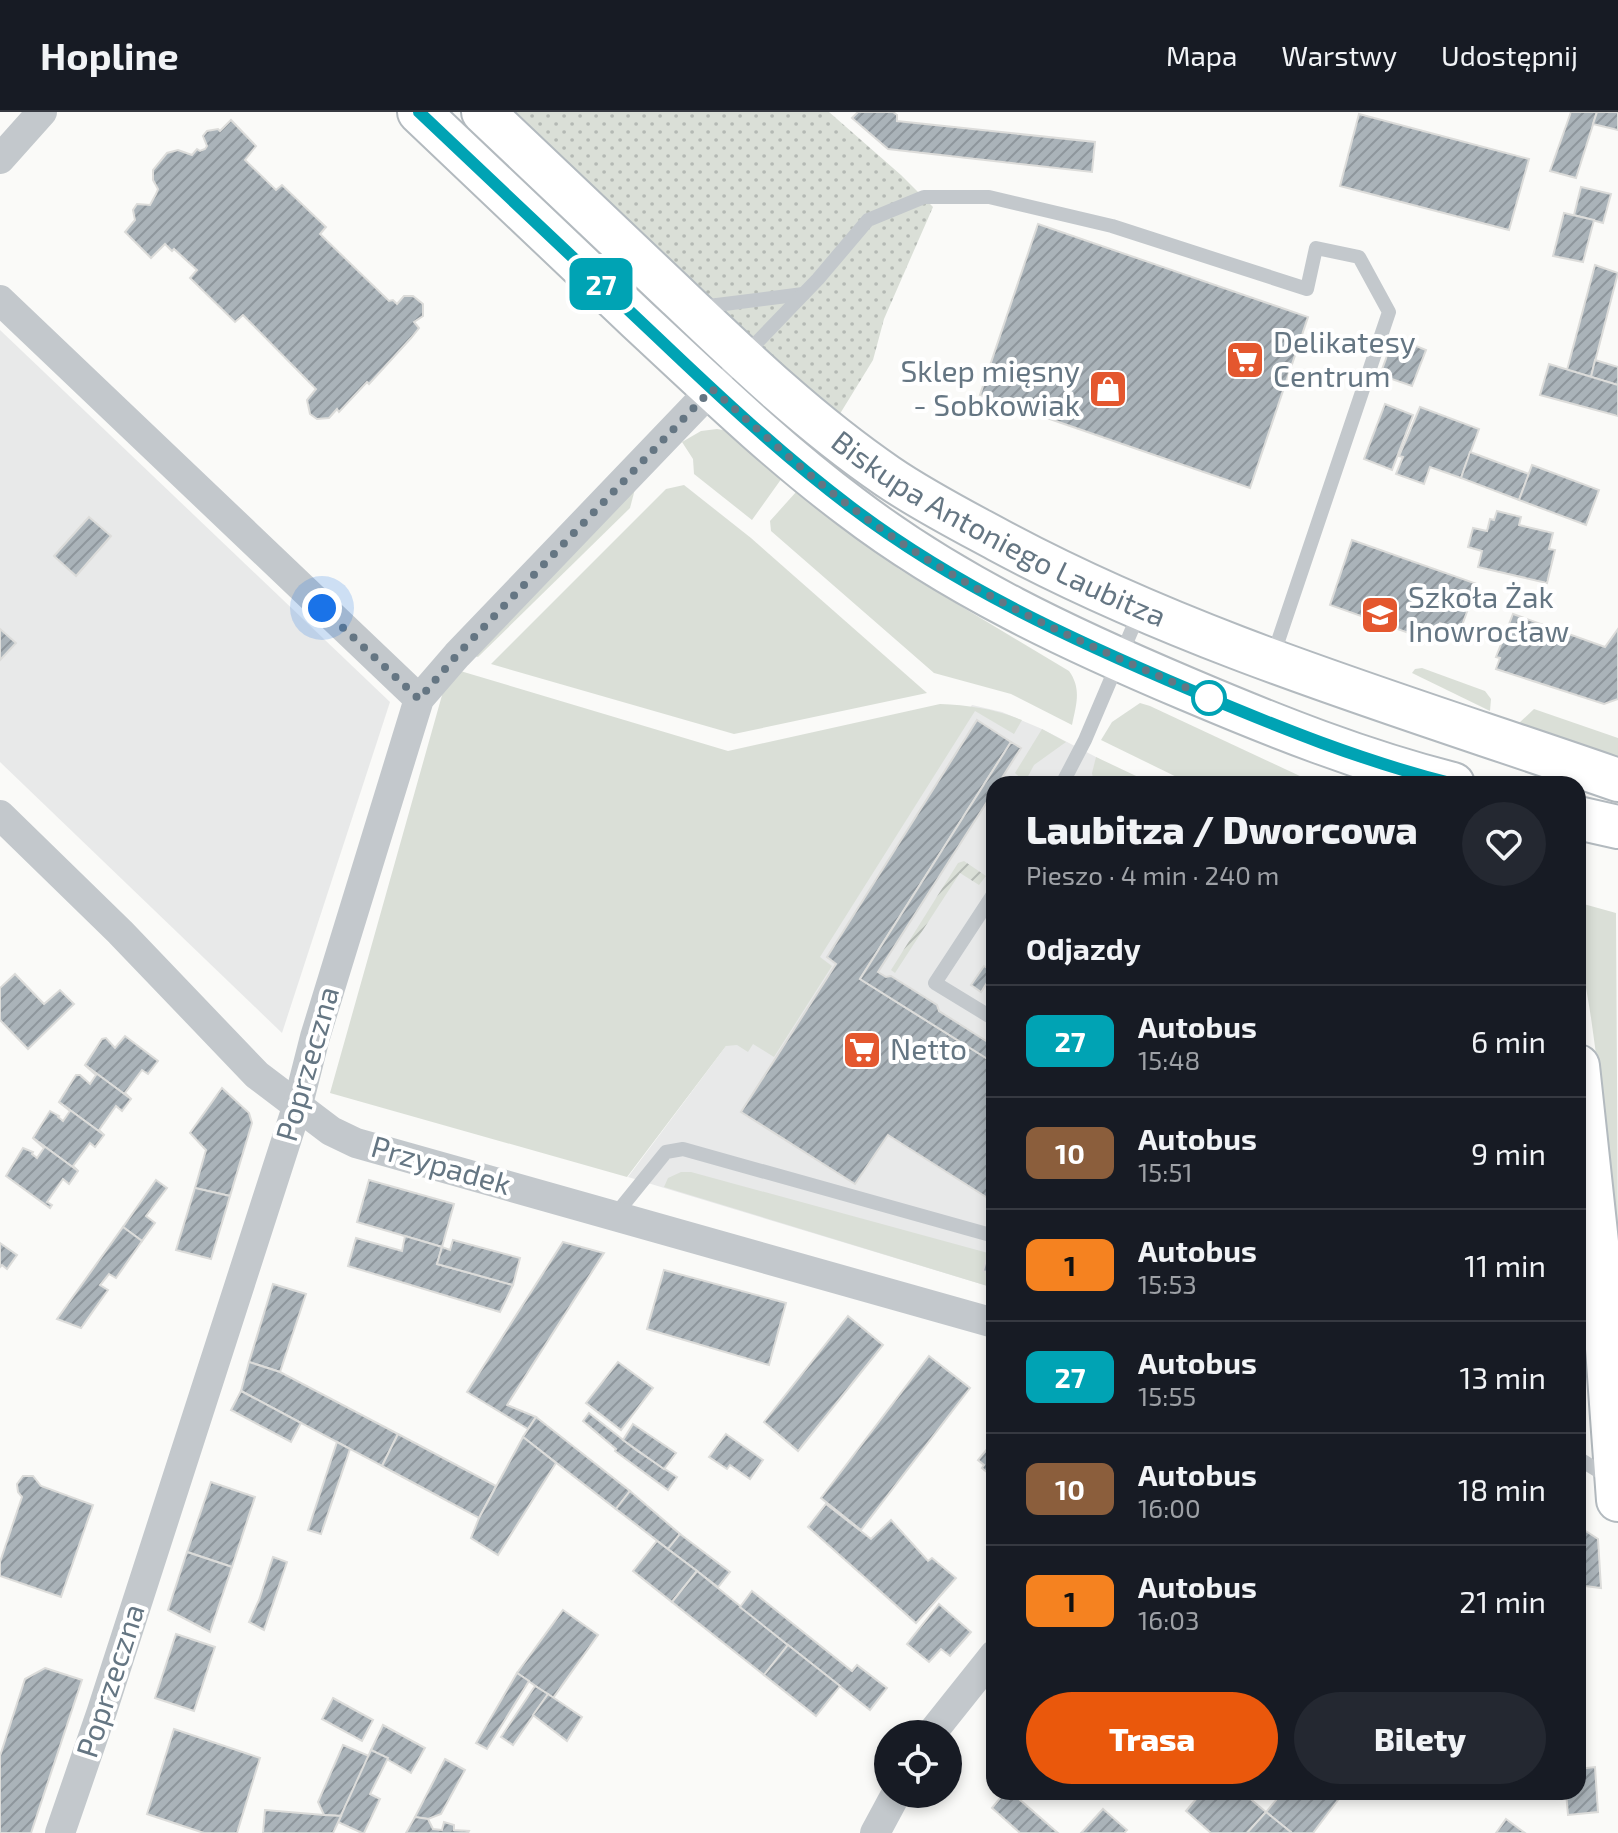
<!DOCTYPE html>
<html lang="pl">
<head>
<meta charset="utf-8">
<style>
  :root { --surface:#171b24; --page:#242831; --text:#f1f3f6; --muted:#9ea1a6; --line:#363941; --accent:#ea580c }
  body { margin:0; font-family:"Exo 2",sans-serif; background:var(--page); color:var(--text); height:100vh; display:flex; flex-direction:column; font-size:30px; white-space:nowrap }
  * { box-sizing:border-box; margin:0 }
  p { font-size:26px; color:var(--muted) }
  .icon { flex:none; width:44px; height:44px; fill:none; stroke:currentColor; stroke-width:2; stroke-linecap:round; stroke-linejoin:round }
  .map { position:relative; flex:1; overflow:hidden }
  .drawer { position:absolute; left:986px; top:664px; width:600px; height:1024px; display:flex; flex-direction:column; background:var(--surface); border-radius:24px; box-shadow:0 4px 12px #0003 }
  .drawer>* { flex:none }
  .badge { padding:0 16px; border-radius:12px; font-size:28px; line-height:52px }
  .buttons { position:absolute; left:874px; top:1608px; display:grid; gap:16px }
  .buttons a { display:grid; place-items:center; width:88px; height:88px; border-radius:50%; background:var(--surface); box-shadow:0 4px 12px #0003; font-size:40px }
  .you { position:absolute; width:40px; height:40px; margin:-20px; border:6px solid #fff; border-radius:50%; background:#1a73e8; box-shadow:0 0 0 12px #1a73e833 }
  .map>.badge { position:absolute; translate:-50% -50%; box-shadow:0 0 0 4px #fff }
  h2 { padding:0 40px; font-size:30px; line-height:72px }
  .round { display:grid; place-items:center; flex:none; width:84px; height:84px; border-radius:42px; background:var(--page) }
  .overview { display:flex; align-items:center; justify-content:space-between; height:136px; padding:0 40px }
  h1 { font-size:38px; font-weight:800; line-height:60px }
  .cta { display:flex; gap:16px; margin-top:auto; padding:16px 40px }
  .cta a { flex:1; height:92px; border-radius:48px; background:var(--accent); color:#fff; font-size:32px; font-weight:800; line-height:92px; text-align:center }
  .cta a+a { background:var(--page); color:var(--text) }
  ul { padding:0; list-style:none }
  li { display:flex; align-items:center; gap:24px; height:112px; padding:0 40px; border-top:2px solid var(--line) }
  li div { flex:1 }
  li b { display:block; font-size:30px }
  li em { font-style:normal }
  li .badge { min-width:88px; font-weight:700; text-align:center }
  header { display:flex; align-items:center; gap:48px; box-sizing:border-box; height:112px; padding:0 40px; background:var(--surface); border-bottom:2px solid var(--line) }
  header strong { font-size:38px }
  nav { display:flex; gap:44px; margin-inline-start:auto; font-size:28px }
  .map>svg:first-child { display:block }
  .built { fill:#e8e9e9 }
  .grass { fill:#dadfd7 }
  .park { fill:url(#park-dots) }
  .garden { fill:url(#garden-furrows) }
  .building { fill:url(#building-hatch); stroke:#dcdcda; stroke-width:2 }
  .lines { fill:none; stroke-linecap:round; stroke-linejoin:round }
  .secondary-casing { stroke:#b3babf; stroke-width:46 }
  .service { stroke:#c3c8cc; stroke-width:14 }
  .minor { stroke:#c3c8cc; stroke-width:30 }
  .secondary { stroke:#fff; stroke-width:42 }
  .line-casing { stroke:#fff; stroke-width:18 }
  .line { stroke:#00a3b4; stroke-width:12 }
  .walk { stroke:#657683; stroke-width:8; stroke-dasharray:0 14.4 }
  .stop-dot { fill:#fff; stroke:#00a3b4; stroke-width:4 }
  .labels { text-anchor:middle; stroke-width:8; stroke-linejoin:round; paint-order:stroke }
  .poi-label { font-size:30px; fill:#657683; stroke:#fff; text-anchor:start }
  .street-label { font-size:30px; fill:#657683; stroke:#fff }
</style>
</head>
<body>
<header>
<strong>Hopline</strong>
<nav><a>Mapa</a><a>Warstwy</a><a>Udostępnij</a></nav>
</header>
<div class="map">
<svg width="1618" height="1721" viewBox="0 0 1618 1721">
  <defs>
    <pattern id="park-dots" width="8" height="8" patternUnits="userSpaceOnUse" patternTransform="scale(2)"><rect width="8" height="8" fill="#dadfd7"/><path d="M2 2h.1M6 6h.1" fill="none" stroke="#b4b9b4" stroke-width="1.8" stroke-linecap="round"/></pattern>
    <pattern id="garden-furrows" width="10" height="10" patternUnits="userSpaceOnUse" patternTransform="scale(2)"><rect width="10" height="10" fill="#dadfd7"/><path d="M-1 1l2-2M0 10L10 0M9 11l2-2" fill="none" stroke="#b4b9b4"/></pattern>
    <pattern id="building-hatch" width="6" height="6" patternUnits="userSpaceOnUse" patternTransform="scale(2)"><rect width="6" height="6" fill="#aab3b9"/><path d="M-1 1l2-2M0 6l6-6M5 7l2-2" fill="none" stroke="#8e969c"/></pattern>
  </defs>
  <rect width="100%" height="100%" fill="#fafaf8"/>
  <g class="built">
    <path d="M0,218L390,590L282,921L0,650Z"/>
    <path d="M972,593L1002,600L1042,617L1096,645L1140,672H994V1176L628,1065L726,934Z"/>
  </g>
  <g class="grass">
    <path d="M717,317L729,319L782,366L752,408L694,362L693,347L682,330L701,319Z"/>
    <path d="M684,373L751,426L927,581L734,622L491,552L666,377Z"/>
    <path d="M635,377L630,396L478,545L469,543Z"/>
    <path d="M796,380L899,457L1069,559C1082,577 1076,593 1072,613L1011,582L934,561L771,419L770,409Z"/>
    <path d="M1422,556L1485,579L1491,587L1490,599L1412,561L1415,557Z"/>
    <path d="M457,558L728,639L940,592C969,593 995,597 1022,608L1014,622L975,599L820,845L832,854L774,945L753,932L748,940L737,933L726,934L627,1065L330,981L446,569Z"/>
    <path d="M1140,591L1150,594L1317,672H1191L1101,628L1112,610Z"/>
    <path d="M1534,597L1618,626V648L1518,612Z"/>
    <path d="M1042,617L1066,630L1034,653L1025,670L1015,661Z"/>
    <path d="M1096,645L1153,672H1094L1092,661Z"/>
    <path d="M1580,791L1616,801L1618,1132C1613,1059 1602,986 1592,913C1587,874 1575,831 1580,791Z"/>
    <path d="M681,1060H691L988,1141L983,1159L994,1162V1176L664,1075L668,1066Z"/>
  </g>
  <path class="park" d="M510,0H829L901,63L933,95L884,207L873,248L838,305L810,284Z"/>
  <path class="garden" d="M964,749L986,764L979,773L960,761L895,861L891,858L958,751Z"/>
  <g class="building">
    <path d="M858,0H893L897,3V9L1095,30L1092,60L888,37L852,6Z"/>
    <path d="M1571,0H1597L1576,66L1550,59Z"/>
    <path d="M1597,0H1618V18L1593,12Z"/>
    <path d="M1359,2L1529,47L1509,118L1340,74Z"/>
    <path d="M231,8L256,34L245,48L276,78L282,73L326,115L320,122L389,189L393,188L397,192L404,184H413L423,192V204L414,210L419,216L411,226L369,272L367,270L339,300L337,297L329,306L317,307L310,302L307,288L316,277L243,203L235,210L190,166L197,158L174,137L172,139L165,132L151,146L125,120L135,108L133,98L137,92L150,93L156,82L158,77L153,68V58L167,41L178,38L192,43L197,37L200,39L205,37L207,34L203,24L207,19L218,17L220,19Z"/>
    <path d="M1581,75L1611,82L1603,111L1574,103Z"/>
    <path d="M1564,101L1594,108L1583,150L1553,144Z"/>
    <path d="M1038,112L1308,205L1250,376L980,283Z"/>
    <path d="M1595,153L1618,161L1591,265L1567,258Z"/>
    <path d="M1394,225L1426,238L1412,274L1380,263Z"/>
    <path d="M1595,248L1618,255V273L1591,265Z"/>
    <path d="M1549,252L1618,273V304L1540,283Z"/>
    <path d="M1385,292L1413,303L1392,358L1364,347Z"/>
    <path d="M1420,295L1479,317L1461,366L1430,355L1424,372L1396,362L1403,345L1399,344Z"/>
    <path d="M1470,340L1529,362L1519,388L1461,366Z"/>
    <path d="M1532,353L1599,378L1586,413L1519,388Z"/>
    <path d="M1497,399L1521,405L1519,413L1553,421L1549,437L1555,438L1547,471L1478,455L1482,439L1468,435L1473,416L1487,419L1490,407L1494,408Z"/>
    <path d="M89,405L111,424L76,464L54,444Z"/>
    <path d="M1352,428L1477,472L1460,519L1440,511L1434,530L1330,493Z"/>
    <path d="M1513,502L1605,535L1618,517V587L1604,592L1496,557L1500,546L1496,545Z"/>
    <path d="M0,517L16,531L0,548Z"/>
    <path d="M977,608L1011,630L860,867L994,951V1090L888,1023L855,1072L741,1000L836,852L827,845Z"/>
    <path d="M1011,630L1021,636L998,672H994V679L878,860L886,865L891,864L937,893L939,899L994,934V951L860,867Z"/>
    <path d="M984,854L994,860L981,880L971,873Z"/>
    <path d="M15,862L44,892L60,878L74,892L28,937L0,908V876Z"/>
    <path d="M125,924L158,949L148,962L142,958L125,981L131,987L85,953L102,927L106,926L115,936Z"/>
    <path d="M85,953L131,987L122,999L116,994L99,1018L104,1023L59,990L76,963H80L90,972L96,963Z"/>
    <path d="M222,976L249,1001L252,1011L230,1084L195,1076L206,1038L190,1021Z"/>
    <path d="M59,990L104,1023L95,1035L90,1031L73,1054L78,1059L33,1026L50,999L59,1004L58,1005L63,1009L70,999Z"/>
    <path d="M33,1026L78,1059L69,1072L63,1067L47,1090L52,1093L50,1096L6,1064L23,1036L33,1040L32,1042L37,1046L44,1036Z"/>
    <path d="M156,1068L167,1076L146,1104L155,1111L142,1129L123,1115Z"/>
    <path d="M369,1068L454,1092L442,1135L357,1110Z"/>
    <path d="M195,1076L230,1084L211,1147L176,1138Z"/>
    <path d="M123,1115L142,1129L116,1166L109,1162L100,1173L108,1178L81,1216L57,1207Z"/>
    <path d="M405,1124L442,1135L437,1152L513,1173L500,1200L348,1154L356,1126L402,1139Z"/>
    <path d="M453,1128L520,1146L513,1173L437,1152L442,1135L450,1138Z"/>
    <path d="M563,1130L604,1141L507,1293L536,1305L528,1317L467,1280Z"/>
    <path d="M0,1131L17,1143L7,1157L2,1153L0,1155Z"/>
    <path d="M988,1141L994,1143V1162L983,1159Z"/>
    <path d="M664,1158L786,1191L769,1253L647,1217Z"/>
    <path d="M273,1172L306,1182L280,1260L249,1250Z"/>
    <path d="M848,1204L883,1233L798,1339L764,1310Z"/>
    <path d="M929,1244L970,1276L861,1418L821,1386Z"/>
    <path d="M249,1250L280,1260L398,1322L382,1354L241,1279Z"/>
    <path d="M618,1250L653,1276L621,1318L586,1291Z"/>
    <path d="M241,1279L301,1311L291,1330L231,1298Z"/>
    <path d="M589,1301L636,1338L677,1365L668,1378L615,1339L616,1337L583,1309Z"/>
    <path d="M536,1305L630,1379L616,1397L523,1325Z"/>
    <path d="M633,1312L676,1341L664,1357L623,1328Z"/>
    <path d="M398,1322L496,1374L479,1406L382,1354Z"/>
    <path d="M726,1322L763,1348L750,1367L730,1353L727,1357L709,1345Z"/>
    <path d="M523,1325L556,1351L498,1443L471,1426L479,1406Z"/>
    <path d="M337,1330L350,1337L321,1422L308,1418Z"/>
    <path d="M988,1336L994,1341V1366L982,1356L984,1353L978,1348Z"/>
    <path d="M23,1364H33L41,1374L93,1393L61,1485L0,1464V1450L22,1385L18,1380L17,1372Z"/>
    <path d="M211,1370L255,1385L232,1455L187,1440Z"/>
    <path d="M630,1379L680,1422L668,1437L616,1397Z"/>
    <path d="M826,1392L871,1427L891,1408L928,1449L932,1446L956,1466L916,1511L808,1415Z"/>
    <path d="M1578,1414L1598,1427L1601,1476L1585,1474L1578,1469Z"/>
    <path d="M680,1422L730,1460L718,1475L668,1437Z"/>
    <path d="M657,1429L697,1459L672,1490L633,1459Z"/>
    <path d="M187,1440L232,1455L210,1520L168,1498Z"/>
    <path d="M273,1445L287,1450L264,1518L249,1510L259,1488Z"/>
    <path d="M697,1459L788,1533L764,1563L672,1490Z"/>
    <path d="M752,1479L852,1559L857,1553L887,1576L870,1598L740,1495Z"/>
    <path d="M939,1492L971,1520L950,1544L941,1537L929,1550L907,1532Z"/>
    <path d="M563,1498L598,1523L553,1586L517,1561Z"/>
    <path d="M176,1522L215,1535L194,1599L155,1586Z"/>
    <path d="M788,1533L840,1574L816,1604L764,1563Z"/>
    <path d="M45,1556L82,1568L31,1721H0V1644L25,1567Z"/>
    <path d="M517,1561L529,1569L487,1637L476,1631Z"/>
    <path d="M535,1574L548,1582L513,1633L501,1625Z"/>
    <path d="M548,1582L582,1605L567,1629L533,1603Z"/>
    <path d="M333,1586L373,1608L362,1629L322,1607Z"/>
    <path d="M383,1613L425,1636L411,1661L371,1638Z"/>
    <path d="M174,1617L260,1646L237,1721H204L147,1702Z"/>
    <path d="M343,1633L369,1644L341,1704L324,1703L318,1690Z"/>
    <path d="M371,1638L388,1646L370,1682L380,1687L364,1721H362L338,1710Z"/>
    <path d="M445,1647L465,1658L441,1702L428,1707L415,1705Z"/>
    <path d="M1595,1655L1598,1700L1568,1703L1566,1680H1578V1657Z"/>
    <path d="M1005,1680H1011L1058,1721H1020L992,1696Z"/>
    <path d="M1202,1680H1242L1266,1700L1247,1721H1211L1186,1699Z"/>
    <path d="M1283,1680H1344L1313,1721H1292L1266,1700Z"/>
    <path d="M1103,1697L1127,1718L1124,1721H1081Z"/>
    <path d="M265,1698L324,1703L341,1704L333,1721H263Z"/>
    <path d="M1266,1700L1292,1721H1247Z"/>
    <path d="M415,1705L428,1707L433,1717L442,1718L444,1710L454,1713V1718L469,1719L468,1721H406Z"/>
    <path d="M1506,1707L1525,1721H1496Z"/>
  </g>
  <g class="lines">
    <g class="secondary-casing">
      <g id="secondary">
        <path d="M419,0C492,69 565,139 638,208C707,272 775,338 851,395C953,473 1069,527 1187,577C1274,614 1362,649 1453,672"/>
        <path id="s1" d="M483,0C548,62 613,123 678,185C744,248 811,312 887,364C922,388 961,408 998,428C1193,533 1409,595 1618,668"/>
        <path d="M1578,706L1618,715"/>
        <path d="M1578,954L1604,1195L1618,1388"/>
      </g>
    </g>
    <g class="service">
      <path d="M701,195L803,182"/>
      <path d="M714,275L818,167L868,108L924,85H989L1112,114L1307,177L1316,136L1359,145L1389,200L1273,544"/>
      <path d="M1062,672L1085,628L1139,501"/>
      <path d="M994,781L935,871L994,907"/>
      <path d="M615,1103L666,1040L683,1037L994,1124"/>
      <path d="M1578,1346L1608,1365"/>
    </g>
    <g class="minor">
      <path d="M0,47L42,0"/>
      <path d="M0,188L419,587"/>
      <path d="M0,703L120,820L257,963L331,1019L356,1031L994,1211"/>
      <path d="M931,1622L994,1543"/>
      <path d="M60,1721L102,1599L298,992L315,925L419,587L457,543L712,277"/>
      <path d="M875,1721L896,1682"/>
    </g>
    <use href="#secondary" class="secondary"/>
  </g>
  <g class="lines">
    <g class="line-casing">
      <path id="line" d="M419,0C499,75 578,150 657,225C719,284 782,343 851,395C955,474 1073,528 1193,579C1278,615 1364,650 1454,672"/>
    </g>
    <use href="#line" class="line"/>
    <path class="walk" d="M322,496L419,587L457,543L712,277C758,317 802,359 851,395C964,481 1090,535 1220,590L1209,586"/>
  </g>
  <defs>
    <g id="supermarket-square" transform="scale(2)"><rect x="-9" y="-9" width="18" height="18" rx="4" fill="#e4572e" stroke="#fff"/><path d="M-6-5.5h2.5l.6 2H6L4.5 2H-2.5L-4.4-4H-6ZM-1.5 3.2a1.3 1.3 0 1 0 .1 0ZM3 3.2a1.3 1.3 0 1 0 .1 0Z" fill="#fff"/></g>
    <g id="shop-square" transform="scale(2)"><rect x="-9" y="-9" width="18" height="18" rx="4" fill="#e4572e" stroke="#fff"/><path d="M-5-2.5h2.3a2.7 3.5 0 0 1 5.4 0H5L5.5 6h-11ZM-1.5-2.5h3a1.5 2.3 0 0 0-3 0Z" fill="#fff"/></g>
    <g id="school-square" transform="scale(2)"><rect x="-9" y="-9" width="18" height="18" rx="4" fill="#e4572e" stroke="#fff"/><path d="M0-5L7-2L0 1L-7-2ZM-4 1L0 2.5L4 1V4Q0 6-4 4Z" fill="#fff"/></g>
  </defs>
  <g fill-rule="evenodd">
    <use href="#supermarket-square" x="1245" y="248"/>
    <use href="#shop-square" x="1108" y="277"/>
    <use href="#school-square" x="1380" y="503"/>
    <use href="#supermarket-square" x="862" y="938"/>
  </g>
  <circle class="stop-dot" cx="1209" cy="586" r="16"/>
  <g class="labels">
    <g class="poi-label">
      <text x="1273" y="241">Delikatesy<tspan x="1273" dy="34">Centrum</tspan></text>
      <text x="1080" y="270" text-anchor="end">Sklep mięsny<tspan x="1080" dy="34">- Sobkowiak</tspan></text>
      <text x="1408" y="496">Szkoła Żak<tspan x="1408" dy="34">Inowrocław</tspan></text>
      <text x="890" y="948">Netto</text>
    </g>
    <g class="street-label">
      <text dy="10" stroke="none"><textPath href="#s1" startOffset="668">Biskupa Antoniego Laubitza</textPath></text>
      <text transform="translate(308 952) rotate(-74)" y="10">Poprzeczna</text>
      <text transform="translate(441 1054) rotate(16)" y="10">Przypadek</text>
      <text transform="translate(111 1569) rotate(-72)" y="10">Poprzeczna</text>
    </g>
  </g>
</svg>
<div class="buttons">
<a><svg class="icon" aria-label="locate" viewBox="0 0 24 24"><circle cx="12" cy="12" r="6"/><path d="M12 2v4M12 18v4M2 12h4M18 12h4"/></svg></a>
</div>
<div class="you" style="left:322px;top:496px"></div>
<b class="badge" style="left:601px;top:172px;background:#00a3b4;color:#fff">27</b>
<section class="drawer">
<div class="overview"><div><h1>Laubitza / Dworcowa</h1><p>Pieszo · 4 min · 240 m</p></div><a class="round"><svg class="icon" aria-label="heart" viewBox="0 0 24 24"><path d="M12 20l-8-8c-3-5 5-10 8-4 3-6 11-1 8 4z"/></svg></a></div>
<h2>Odjazdy</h2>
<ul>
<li><span class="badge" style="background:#00a3b4;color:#fff">27</span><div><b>Autobus</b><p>15:48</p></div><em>6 min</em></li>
<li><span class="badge" style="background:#8b5e3c;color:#fff">10</span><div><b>Autobus</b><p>15:51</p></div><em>9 min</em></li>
<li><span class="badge" style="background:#f58220;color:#111">1</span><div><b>Autobus</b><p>15:53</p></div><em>11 min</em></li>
<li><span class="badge" style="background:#00a3b4;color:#fff">27</span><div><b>Autobus</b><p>15:55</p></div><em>13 min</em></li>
<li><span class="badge" style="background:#8b5e3c;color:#fff">10</span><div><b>Autobus</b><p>16:00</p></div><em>18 min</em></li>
<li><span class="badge" style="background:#f58220;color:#111">1</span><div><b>Autobus</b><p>16:03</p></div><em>21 min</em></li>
</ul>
<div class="cta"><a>Trasa</a><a>Bilety</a></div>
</section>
</div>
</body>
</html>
